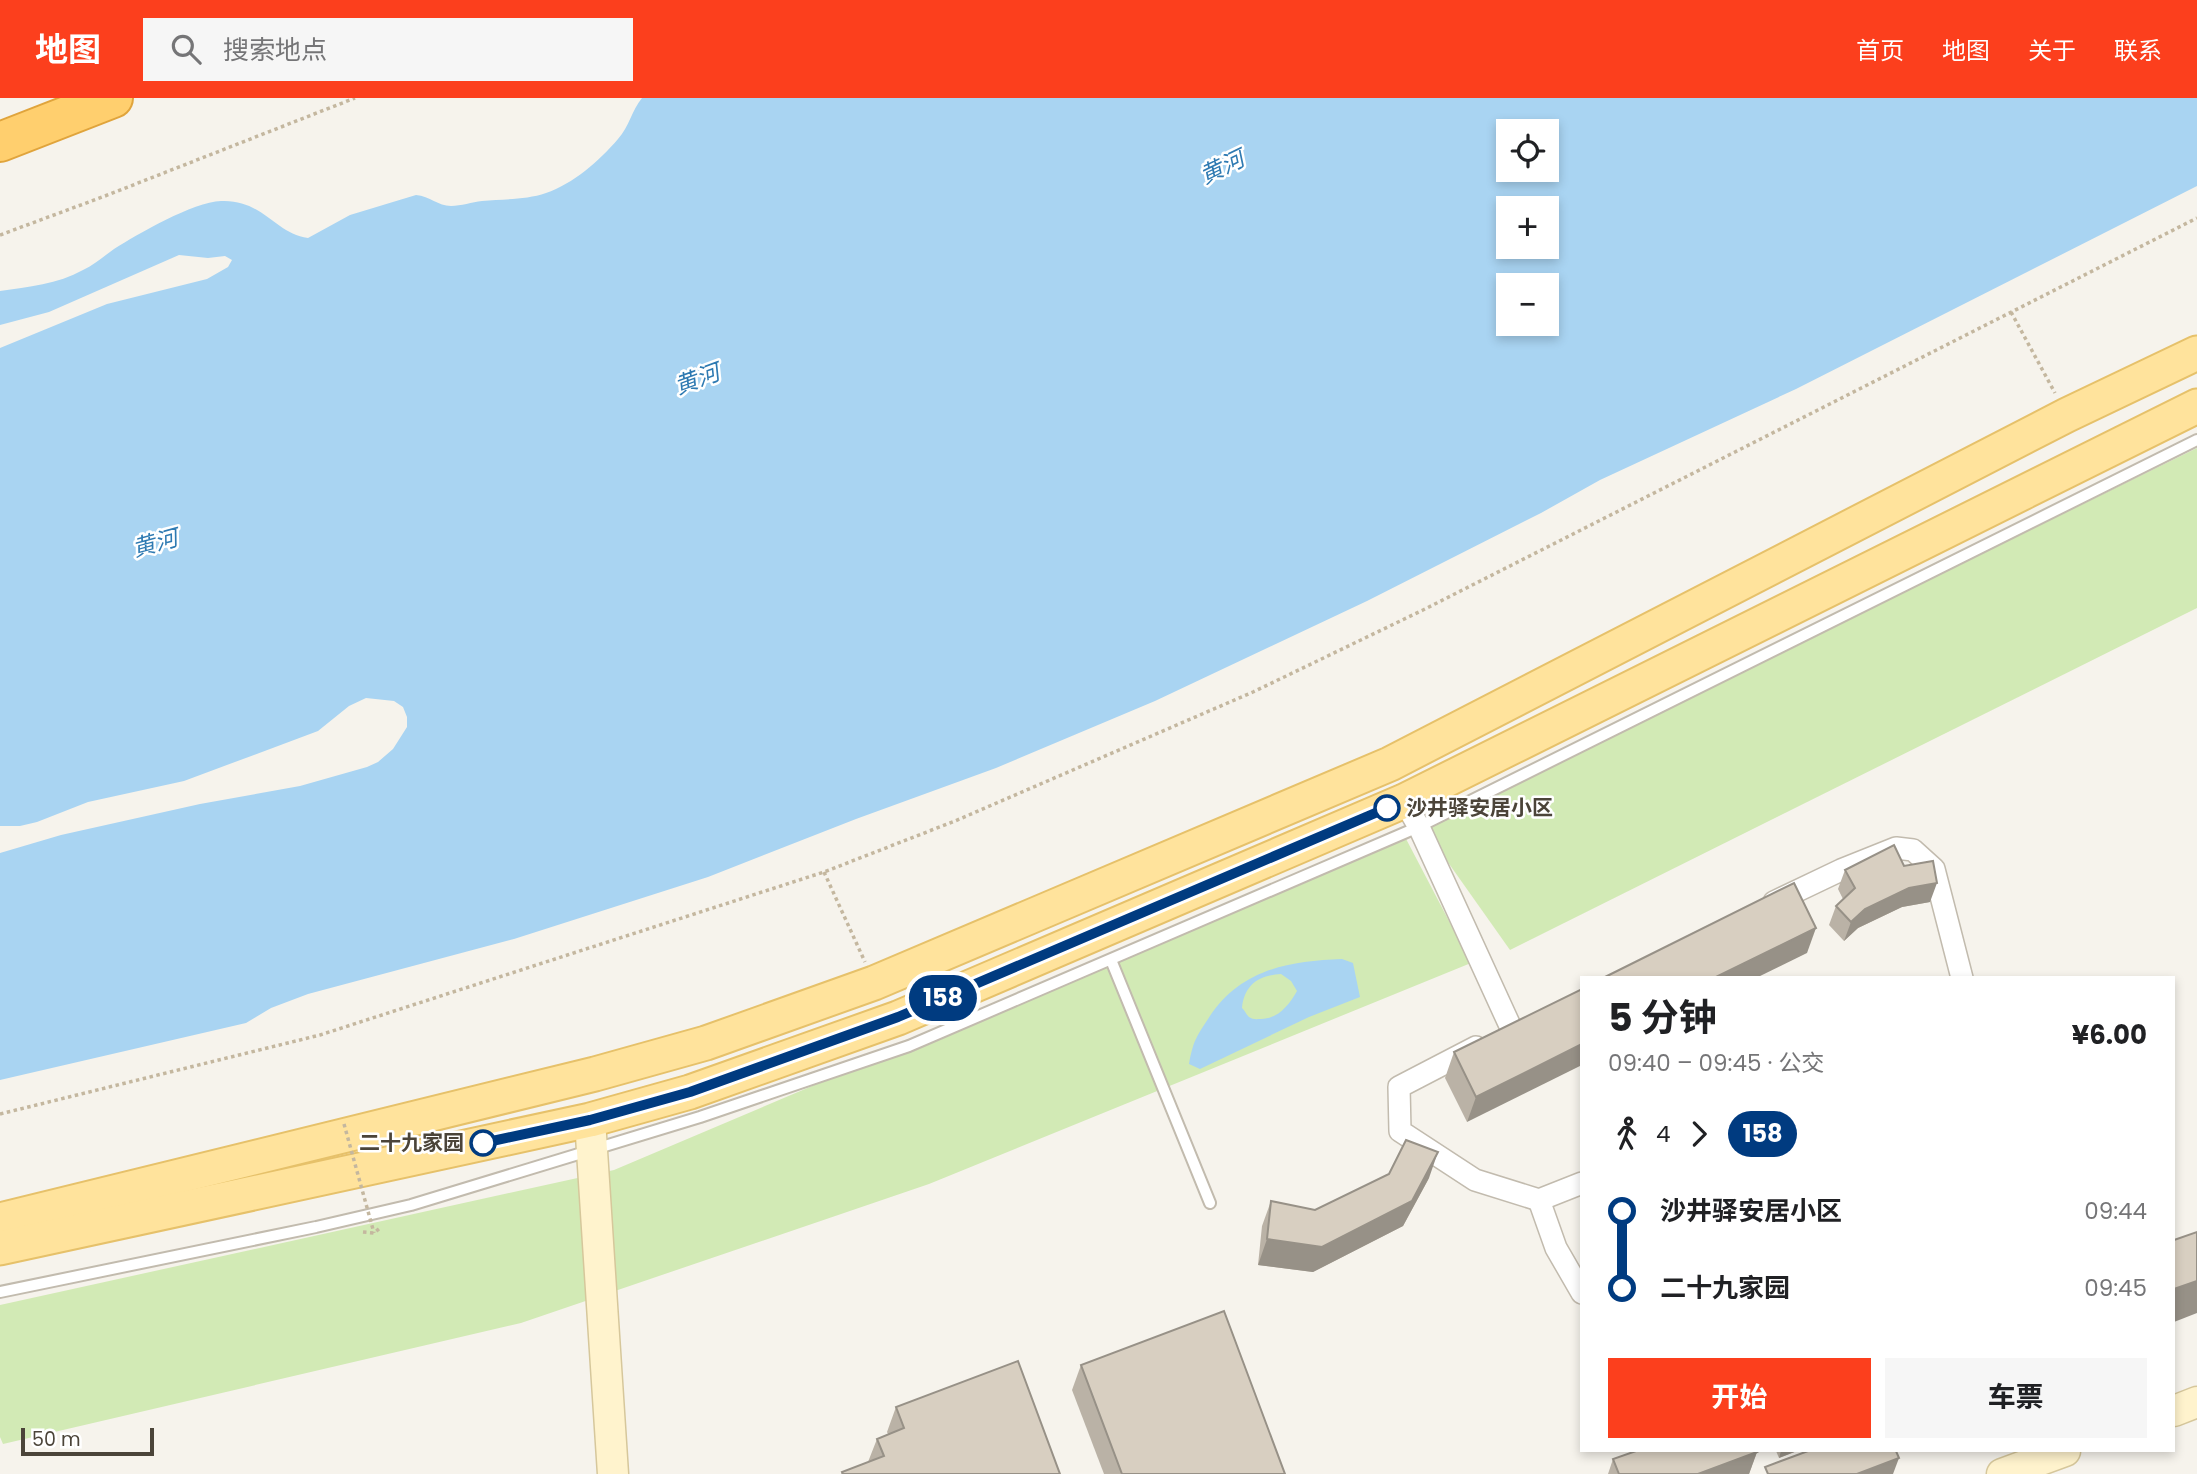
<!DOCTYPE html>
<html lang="zh">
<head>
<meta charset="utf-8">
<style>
  :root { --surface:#fff; --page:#f6f6f6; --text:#202124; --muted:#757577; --accent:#fc3f1d }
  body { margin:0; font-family:Poppins,"Noto Sans SC",sans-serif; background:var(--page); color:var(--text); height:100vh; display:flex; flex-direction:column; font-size:26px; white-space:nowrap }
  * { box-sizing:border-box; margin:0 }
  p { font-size:23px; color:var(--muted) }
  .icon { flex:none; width:38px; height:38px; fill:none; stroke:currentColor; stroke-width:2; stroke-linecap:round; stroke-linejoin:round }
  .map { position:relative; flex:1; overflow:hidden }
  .drawer { position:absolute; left:1580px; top:878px; width:595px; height:476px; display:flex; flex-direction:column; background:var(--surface); border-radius:0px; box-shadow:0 4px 10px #0003 }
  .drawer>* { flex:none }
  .badge { padding:0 14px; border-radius:23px; font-size:24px; line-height:46px }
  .buttons { position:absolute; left:1496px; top:21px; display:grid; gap:14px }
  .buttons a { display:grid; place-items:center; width:63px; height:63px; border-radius:0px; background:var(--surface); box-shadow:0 4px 10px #0003; font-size:35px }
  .scale { position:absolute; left:21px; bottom:18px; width:133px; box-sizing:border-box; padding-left:7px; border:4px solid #4b4439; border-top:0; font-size:19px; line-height:24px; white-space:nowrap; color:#4b4439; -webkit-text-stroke:5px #fff; paint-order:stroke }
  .map>.badge { position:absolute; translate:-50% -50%; box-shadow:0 0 0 4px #fff }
  .legs { display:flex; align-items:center; gap:10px; height:77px; padding:0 28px; font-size:23px }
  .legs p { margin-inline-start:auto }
  .overview { display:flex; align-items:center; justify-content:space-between; height:119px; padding:0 28px }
  h1 { font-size:38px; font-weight:700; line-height:52px }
  .action { display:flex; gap:14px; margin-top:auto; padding:14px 28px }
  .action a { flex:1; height:80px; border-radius:0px; background:var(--accent); color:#fff; font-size:28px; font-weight:700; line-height:80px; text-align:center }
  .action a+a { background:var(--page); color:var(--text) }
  ul { padding:0 28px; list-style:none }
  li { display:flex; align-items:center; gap:24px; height:77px; font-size:26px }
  li i { display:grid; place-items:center; width:10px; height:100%; margin:0 9px; background:currentColor }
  li i::after { content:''; width:18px; height:18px; margin:-9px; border:5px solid; border-radius:50%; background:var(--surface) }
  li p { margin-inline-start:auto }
  li:first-child i { background:linear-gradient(#0000 50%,currentColor 0) }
  li:last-child i { background:linear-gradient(currentColor 50%,#0000 0) }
  header { display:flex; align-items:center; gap:42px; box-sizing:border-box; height:98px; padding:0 35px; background:var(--accent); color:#fff }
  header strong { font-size:33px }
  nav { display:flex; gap:38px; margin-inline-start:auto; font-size:24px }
  .search { width:490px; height:63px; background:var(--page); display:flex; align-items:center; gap:18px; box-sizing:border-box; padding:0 24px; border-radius:0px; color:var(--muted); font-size:26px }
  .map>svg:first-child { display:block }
  .green { fill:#d2eab5 }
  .water { fill:#a9d4f2; fill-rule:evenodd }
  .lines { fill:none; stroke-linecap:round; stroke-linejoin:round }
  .lane-casing { stroke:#c2bbae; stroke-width:14 }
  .street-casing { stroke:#c2bbae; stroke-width:24 }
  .secondary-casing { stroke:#d6c79b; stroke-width:33 }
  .primary-casing { stroke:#e6c16a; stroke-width:37 }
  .highway-casing { stroke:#e0a43c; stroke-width:42 }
  .path { stroke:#c4b79f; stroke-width:3.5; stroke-dasharray:3.5 3.5; stroke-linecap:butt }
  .lane { stroke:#fff; stroke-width:10 }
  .street { stroke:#fff; stroke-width:21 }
  .secondary { stroke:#fff3cd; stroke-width:30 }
  .primary { stroke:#ffe39c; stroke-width:33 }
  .highway { stroke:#ffcf6e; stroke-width:38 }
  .path-bridge { stroke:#c4b79f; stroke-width:3.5; stroke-dasharray:3.5 3.5; stroke-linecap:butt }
  .wall { fill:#bab2a6 }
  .shaded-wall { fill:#979187 }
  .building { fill:#d8cfc1; stroke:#979187; stroke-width:2 }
  .line-1-casing { stroke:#fff; stroke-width:16 }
  .line-1 { stroke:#003b80; stroke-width:10 }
  .stop-1-dot { fill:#fff; stroke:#003b80; stroke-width:3.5 }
  .labels { text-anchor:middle; stroke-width:5; stroke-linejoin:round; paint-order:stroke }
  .stop-label { font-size:21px; font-weight:bold; fill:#4b4439; stroke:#fff; text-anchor:start }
  .water-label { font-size:23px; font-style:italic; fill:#2e7ab2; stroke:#fff }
</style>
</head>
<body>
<header>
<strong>地图</strong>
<div class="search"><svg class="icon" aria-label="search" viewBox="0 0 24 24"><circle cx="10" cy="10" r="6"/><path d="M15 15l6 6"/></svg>搜索地点</div>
<nav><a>首页</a><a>地图</a><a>关于</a><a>联系</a></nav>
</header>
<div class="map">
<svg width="2197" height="1376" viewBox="0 0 2197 1376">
  <rect width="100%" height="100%" fill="#f6f3ec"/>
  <g class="green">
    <path d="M2197,350V510L1510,852L1423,729Z"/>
    <path d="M1404,737L1471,865L929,1086L521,1225L3,1346L0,1339V1207L614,1072Z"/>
  </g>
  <g class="water">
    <path d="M642,0H2197V88L1796,291L1600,382L1541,415L1367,503L1155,603L996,670L856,721L708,779L514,841L308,896L271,910L246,925L0,982V755L61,737L200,706L300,688L367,669L378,664L393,651L407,629V619L403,609L394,603L366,600L349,608L318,633L184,683L88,704L37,724L20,728H0V250L107,206L207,181L228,169L232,162L225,158L208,160L179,157L49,214L0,227V193C28,189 58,186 83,172C94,167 104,158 114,151C138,136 193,104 221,103C263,101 275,136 308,140L350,117L416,97C430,98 438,108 451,108C461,108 472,104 482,103C503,101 526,102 546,95C573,86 599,63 618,41C629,29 632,12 642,0ZM1508,33H1547V72H1508ZM1508,110H1547V149H1508ZM1508,187H1547V226H1508Z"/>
    <path d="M1342,861L1353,865L1360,899L1309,919L1200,971L1189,966C1193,944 1196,939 1208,921C1239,872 1287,863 1342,861ZM1281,876L1291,883L1297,893C1289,907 1278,921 1261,921C1257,921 1253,922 1249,919C1248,919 1243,910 1242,910C1244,887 1259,877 1281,876Z"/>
  </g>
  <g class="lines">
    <g class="lane-casing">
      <g id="lane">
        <path d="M1111,862L1210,1105"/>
        <path d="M0,1194L316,1129L411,1107L700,1019L909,948L1416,730L2197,342"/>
      </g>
    </g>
    <g class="street-casing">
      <g id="street">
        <path d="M1404,703L1419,729L1511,930"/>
        <path d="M1774,804L1841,772L1896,750L1913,752L1934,771L1962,880"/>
        <path d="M1476,949L1399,989L1400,1033L1475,1082L1539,1102L1582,1085"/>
        <path d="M1539,1102L1556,1150L1582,1195"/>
      </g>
    </g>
    <g class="secondary-casing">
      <g id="secondary">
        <path d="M590,1022L613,1376"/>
        <path d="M2174,1313L2197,1304"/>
        <path d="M2002,1376L2065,1353"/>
      </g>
    </g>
    <g class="primary-casing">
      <g id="primary">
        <path d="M0,1122L595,976L706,945L874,885L1390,666L2067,317L2197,255"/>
        <path d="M0,1150L590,1022L690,994L898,920L1404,703L2197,308"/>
      </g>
    </g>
    <g class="highway-casing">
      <path id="highway" d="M0,44L113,0"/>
    </g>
    <g class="path">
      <path d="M0,137L105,98L355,0"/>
      <path d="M2011,214L2055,295"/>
      <path d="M824,774L865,864"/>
      <path d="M0,1016L320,937L824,774L955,723L1253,594L1423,512L2197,120"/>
      <path d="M363,1134L374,1135L381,1129"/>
    </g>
    <use href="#lane" class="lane"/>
    <use href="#street" class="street"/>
    <use href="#secondary" class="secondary"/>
    <use href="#primary" class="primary"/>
    <use href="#highway" class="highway"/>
    <path class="path-bridge" d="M344,1026L374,1135"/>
  </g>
  <g class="wall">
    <path d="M1904,768L1930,804L1902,809L1858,830L1844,843L1829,827L1836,808L1843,801L1838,791L1845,772Z"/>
    <path d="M1582,891L1467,1024L1445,980L1454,954Z"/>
    <path d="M1429,1080L1403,1128L1313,1174L1258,1167L1262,1128L1271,1103L1315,1112Z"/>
    <path d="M1081,1267L1285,1376H1104L1072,1292Z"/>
    <path d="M896,1309L1060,1376H841L842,1374L868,1364L877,1341L888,1336L887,1334Z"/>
    <path d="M1776,1353H1797L1779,1360Z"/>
    <path d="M1757,1354L1749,1376H1608L1613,1361Z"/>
  </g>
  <g class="shaded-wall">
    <path d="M1937,785L1930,804L1902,809L1858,830L1844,843L1851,824L1865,811L1909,790Z"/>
    <path d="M1816,830L1807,855L1756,880H1714Z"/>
    <path d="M1582,946V967L1467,1024L1476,999Z"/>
    <path d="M1438,1054L1429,1080L1403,1128L1313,1174L1258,1167L1267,1141Z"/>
    <path d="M2197,1183V1215L2174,1224V1191Z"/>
    <path d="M1781,1353H1797L1779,1360Z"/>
    <path d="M1757,1354L1749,1376H1698Z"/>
    <path d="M1899,1360L1893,1376H1857Z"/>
  </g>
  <g class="building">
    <path d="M1894,747L1904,768L1933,763L1937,785L1909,790L1865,811L1851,824L1836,808L1855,790L1845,772Z"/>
    <path d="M1794,785L1816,830L1714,880H1603Z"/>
    <path d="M1582,891V946L1476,999L1454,954Z"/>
    <path d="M1406,1042L1438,1054L1412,1103L1322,1149L1267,1141L1271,1103L1315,1112L1389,1076Z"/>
    <path d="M2197,1134V1183L2174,1191V1142Z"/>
    <path d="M1224,1213L1285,1376H1122L1081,1267Z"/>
    <path d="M1018,1263L1060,1376H843L842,1374L884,1358L877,1341L904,1330L896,1309Z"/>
    <path d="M1636,1353H1756L1757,1354L1698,1376H1619L1613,1361Z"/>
    <path d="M1808,1353H1896L1899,1360L1857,1376H1768L1765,1369Z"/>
  </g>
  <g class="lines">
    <g class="line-1-casing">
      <path id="line-1" d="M483,1045L590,1022L690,994L898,919L1387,710"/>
    </g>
    <use href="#line-1" class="line-1"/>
  </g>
  <g class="stop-1-dot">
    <circle cx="1387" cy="710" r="12"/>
    <circle cx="483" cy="1045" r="12"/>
  </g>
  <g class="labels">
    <g class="stop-label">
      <text x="1406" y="717">沙井驿安居小区</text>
      <text x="464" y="1052" text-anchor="end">二十九家园</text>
    </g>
    <g class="water-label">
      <text transform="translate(1222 69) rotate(-26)" y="8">黄河</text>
      <text transform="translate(697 281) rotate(-20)" y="8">黄河</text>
      <text transform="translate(155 445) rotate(-15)" y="8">黄河</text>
    </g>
  </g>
</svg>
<div class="buttons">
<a><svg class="icon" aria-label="locate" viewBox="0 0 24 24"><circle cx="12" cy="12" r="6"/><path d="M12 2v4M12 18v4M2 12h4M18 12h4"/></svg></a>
<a>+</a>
<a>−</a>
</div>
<div class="scale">50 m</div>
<b class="badge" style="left:943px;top:900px;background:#003b80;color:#fff">158</b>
<section class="drawer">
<div class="overview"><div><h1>5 分钟</h1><p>09:40 – 09:45 · 公交</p></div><b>¥6.00</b></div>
<div class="legs"><svg class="icon" aria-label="walk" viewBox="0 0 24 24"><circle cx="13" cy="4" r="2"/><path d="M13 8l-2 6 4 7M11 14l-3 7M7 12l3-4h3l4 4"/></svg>4<svg class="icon" aria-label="forward" viewBox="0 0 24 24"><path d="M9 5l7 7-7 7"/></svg><b class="badge" style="background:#003b80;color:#fff">158</b></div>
<ul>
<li><i style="color:#003b80"></i><b>沙井驿安居小区</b><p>09:44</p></li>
<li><i style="color:#003b80"></i><b>二十九家园</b><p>09:45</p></li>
</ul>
<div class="action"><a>开始</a><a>车票</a></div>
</section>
</div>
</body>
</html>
